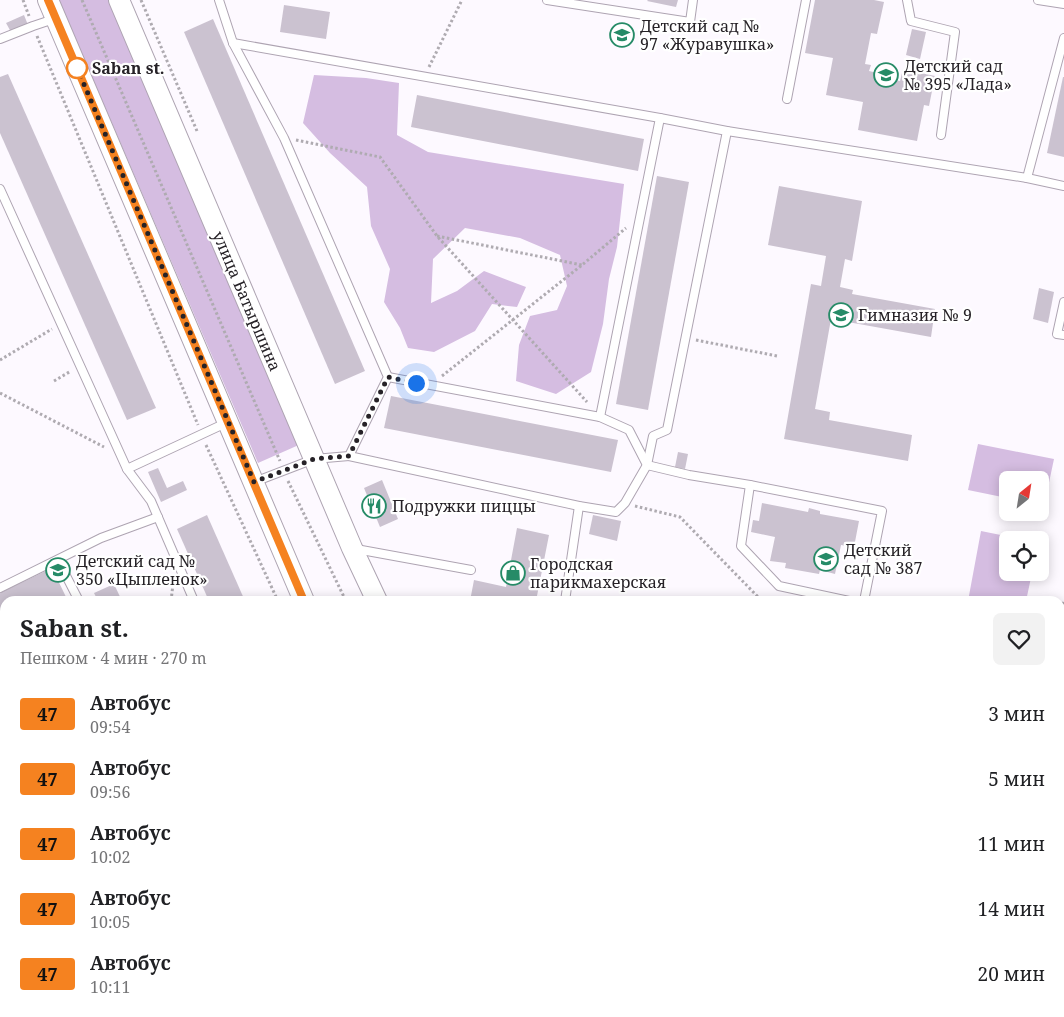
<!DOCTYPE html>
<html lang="ru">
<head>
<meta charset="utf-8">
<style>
  :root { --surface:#fff; --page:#f2f2f2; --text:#202124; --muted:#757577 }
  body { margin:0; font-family:"Noto Serif",serif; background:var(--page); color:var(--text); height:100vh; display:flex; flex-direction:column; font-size:19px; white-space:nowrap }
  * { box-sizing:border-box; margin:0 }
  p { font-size:16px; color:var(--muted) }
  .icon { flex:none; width:28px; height:28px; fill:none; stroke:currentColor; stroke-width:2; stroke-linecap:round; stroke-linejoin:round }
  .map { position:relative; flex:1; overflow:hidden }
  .panel { position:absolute; left:0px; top:596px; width:1065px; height:421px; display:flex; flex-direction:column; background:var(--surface); border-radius:15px 15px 0 0; box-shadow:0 2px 12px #0003 }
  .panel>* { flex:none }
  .badge { padding:0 10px; border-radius:4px; font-size:18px; line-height:32px }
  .needle { width:32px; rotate:30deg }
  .buttons { position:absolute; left:999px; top:471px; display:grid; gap:10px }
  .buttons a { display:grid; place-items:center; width:50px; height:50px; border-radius:8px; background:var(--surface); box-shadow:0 2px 12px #0003; font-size:25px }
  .you { position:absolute; width:25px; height:25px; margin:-12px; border:4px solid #fff; border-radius:50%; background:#1a73e8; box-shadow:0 0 0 8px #1a73e833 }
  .map>.badge { position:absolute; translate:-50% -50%; box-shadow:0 0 0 2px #fff }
  .round { display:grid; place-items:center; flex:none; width:52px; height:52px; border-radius:8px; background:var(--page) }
  .head { display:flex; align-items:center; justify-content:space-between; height:85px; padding:0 20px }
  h1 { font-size:24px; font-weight:700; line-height:38px }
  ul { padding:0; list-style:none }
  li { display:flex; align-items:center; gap:15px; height:65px; padding:0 20px }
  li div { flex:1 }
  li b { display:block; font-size:19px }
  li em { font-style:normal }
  li .badge { min-width:55px; font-weight:700; text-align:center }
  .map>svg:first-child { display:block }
  .green { fill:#d5bde1 }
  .building { fill:#cbc2d0 }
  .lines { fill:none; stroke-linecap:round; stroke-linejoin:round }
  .service-casing { stroke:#aea4b2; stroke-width:10 }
  .tertiary-casing { stroke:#aea4b2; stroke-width:22 }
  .path { stroke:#afabb1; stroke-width:3; stroke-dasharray:2.5 2.5; stroke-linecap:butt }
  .service { stroke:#fff; stroke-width:8 }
  .tertiary { stroke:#fff; stroke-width:20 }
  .line-casing { stroke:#fff; stroke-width:11 }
  .line { stroke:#f58220; stroke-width:8 }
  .walk { stroke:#262227; stroke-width:5; stroke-dasharray:0 9 }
  .stop-dot { fill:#fff; stroke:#f58220; stroke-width:2.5 }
  .labels { text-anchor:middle; stroke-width:4.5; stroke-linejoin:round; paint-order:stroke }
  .poi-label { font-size:16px; fill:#262227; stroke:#fff; text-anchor:start }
  .stop-label { font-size:16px; font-weight:bold; fill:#262227; stroke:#fff; text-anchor:start }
  .street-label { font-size:16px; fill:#262227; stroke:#fff }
</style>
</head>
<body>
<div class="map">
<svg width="1064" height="1017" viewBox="0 0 1064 1017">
  <rect width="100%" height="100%" fill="#fdf9ff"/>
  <g class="green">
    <path d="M59,0H109L301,444L258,463Z"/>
    <path d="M314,75L366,78L399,83L397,135L428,152L624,184L617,247L609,279L603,324L591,372L556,394L516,381L519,345L530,316L557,310L567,286L560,255L520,238L465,228L433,259L431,303L457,291L484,271L526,287L517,307L492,304L475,331L434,352L408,348L400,328L384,302L390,269L371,226L367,187L330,153L303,123Z"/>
    <path d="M978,444L1054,459L1044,506L1040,505V480H1008L1007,498L968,490Z"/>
    <path d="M981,531L1026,540H1008V572L1032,573L1026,601H968Z"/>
  </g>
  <g class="building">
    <path d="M648,0H678L676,7L647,1Z"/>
    <path d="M815,0H874L884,2L877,34L871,33L865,64L871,65L869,71L891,76L890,79L900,81L903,69L935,76L929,106L924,105L917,141L858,130L863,102L826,95L833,58L805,53Z"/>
    <path d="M284,5L330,12L326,39L280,32Z"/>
    <path d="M24,15L28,25L11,32L6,23Z"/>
    <path d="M213,19L365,371L335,384L184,32Z"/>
    <path d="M912,29L926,32L920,59L906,55Z"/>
    <path d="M8,74L156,408L127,420L0,133V77Z"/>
    <path d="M1063,77H1064V157L1047,153Z"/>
    <path d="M417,95L644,139L638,171L411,127Z"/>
    <path d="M657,176L689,182L648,410L616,404Z"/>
    <path d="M779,186L862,201L852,261L845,259L840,287L853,290L852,294L935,309L931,337L831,319L815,409L830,412L829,420L912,435L908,461L784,439L811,284L821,286L826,256L768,245Z"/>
    <path d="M1039,288L1054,292L1048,323L1033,319Z"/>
    <path d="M391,396L618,440L611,472L384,428Z"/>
    <path d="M678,452L688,454L685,469L675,467Z"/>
    <path d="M158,468L167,488L183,481L187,490L161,502L148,472Z"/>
    <path d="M382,480L398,519L380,527L364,488Z"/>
    <path d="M762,503L808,512L809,508L820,511V514L859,521L854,547L841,545L835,574L820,570L819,574L785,568L786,563L770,561L775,537L751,532L753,520L759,521Z"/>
    <path d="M207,515L245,601H209L177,529Z"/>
    <path d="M593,515L621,521L617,541L589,534Z"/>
    <path d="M517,528L549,535L536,601H470L474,580L506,587Z"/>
    <path d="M52,568L66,597L57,601H5V627L0,629V593Z"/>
    <path d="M114,584L122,601H98L94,593Z"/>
    <path d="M1060,850L1064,851V885L1060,884Z"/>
    <path d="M59,1012H96L98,1017H61Z"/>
    <path d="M201,1012H217L219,1017H201L200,1013Z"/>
    <path d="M352,1012H389L380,1017H354Z"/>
    <path d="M443,1012H484L486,1017H437L436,1016Z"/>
    <path d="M719,1012H779L778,1017H718Z"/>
    <path d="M887,1012H920L919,1017H885Z"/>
  </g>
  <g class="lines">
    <g class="service-casing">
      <g id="service">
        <path d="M219,0L233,43L284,138L388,377L349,456L314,459L254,482"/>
        <path d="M547,0L690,22L693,0"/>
        <path d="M907,0L911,21L955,32L941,135"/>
        <path d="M1038,0L1064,4"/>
        <path d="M0,39L33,26L54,19"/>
        <path d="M233,43L660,118L727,131L1027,178L1064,38"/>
        <path d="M787,99L806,0"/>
        <path d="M1027,178L1064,186"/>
        <path d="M0,189L127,469L228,422"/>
        <path d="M1064,302L1057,334L1064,335"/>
        <path d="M388,377L600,417L660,118"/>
        <path d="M600,417L629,430L647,465L689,475L750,485L882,511L864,601"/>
        <path d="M349,456L579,506L616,512L625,503L647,465L653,436L667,430L727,131"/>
        <path d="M127,469L151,501L194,601"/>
        <path d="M750,485L741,546L779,586L849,601"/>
        <path d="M356,549L471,570"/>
        <path d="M58,560L79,601"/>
        <path d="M0,588L101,538L158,517"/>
        <path d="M565,601L579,506"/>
        <path d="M0,699L5,710"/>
        <path d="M0,726L5,723"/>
        <path d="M0,790L5,787"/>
        <path d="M1060,825L1064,826"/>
        <path d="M0,842L5,851"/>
        <path d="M0,883L5,881"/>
        <path d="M1060,910L1064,911"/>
        <path d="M0,934L5,943"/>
        <path d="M40,1012L43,1017"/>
        <path d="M120,1012L122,1017"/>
        <path d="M225,1012L227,1017"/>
        <path d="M321,1012L323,1017"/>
        <path d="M501,1012L504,1017"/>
        <path d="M0,1015L5,1012"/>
        <path d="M177,1017L185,1012"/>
        <path d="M411,1017L413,1012"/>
        <path d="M853,1017L854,1012"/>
        <path d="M933,1017L934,1012"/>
      </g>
    </g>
    <g class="tertiary-casing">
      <g id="tertiary">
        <path d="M48,0L304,601"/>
        <path d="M119,0L352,548L377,601"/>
        <path d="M577,1012L581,1017"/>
        <path d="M681,1012L685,1017"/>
      </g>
    </g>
    <g class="path">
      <path d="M23,0L29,16"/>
      <path d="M82,0L280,461"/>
      <path d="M141,0L197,131"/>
      <path d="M37,36L198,425"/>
      <path d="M429,67L462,0"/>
      <path d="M296,140L380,157L437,236L587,402"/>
      <path d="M437,236L582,265"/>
      <path d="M696,340L777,356"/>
      <path d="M0,360L52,329"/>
      <path d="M442,376L582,265L626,228"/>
      <path d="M54,381L71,371"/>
      <path d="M0,393L104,447"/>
      <path d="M206,445L278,601"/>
      <path d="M288,481L346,601"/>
      <path d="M635,506L680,517L762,601"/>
      <path d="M171,601L173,584"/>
      <path d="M1060,619L1064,601"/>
      <path d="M0,761L5,759"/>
      <path d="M1060,967L1064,968"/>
      <path d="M553,1012L557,1017"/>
      <path d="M623,1012L627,1017"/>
      <path d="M709,1012L712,1017"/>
    </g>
    <use href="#service" class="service"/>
    <use href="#tertiary" class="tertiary"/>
  </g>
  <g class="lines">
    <g class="line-casing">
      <path id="line" d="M48,0L304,601"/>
    </g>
    <use href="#line" class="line"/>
    <path class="walk" d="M77,68L254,482L314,459L349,456L388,377L416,383"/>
  </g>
  <defs>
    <g id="school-ring" transform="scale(1.25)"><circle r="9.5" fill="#fff" stroke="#268b67" stroke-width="1.5"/><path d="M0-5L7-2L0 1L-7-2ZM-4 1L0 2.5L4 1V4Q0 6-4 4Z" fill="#268b67"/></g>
    <g id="restaurant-ring" transform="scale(1.25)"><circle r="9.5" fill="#fff" stroke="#268b67" stroke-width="1.5"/><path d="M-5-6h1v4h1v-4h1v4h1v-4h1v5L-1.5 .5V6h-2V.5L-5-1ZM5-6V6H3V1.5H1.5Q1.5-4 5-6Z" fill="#268b67"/></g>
    <g id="shop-ring" transform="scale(1.25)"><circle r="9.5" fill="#fff" stroke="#268b67" stroke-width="1.5"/><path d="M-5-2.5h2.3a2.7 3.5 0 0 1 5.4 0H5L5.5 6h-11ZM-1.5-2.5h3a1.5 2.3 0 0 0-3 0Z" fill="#268b67"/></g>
  </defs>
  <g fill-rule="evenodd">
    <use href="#school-ring" x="622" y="35"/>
    <use href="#school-ring" x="886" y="75"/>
    <use href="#school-ring" x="841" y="315"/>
    <use href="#restaurant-ring" x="374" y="506"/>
    <use href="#school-ring" x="826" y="559"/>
    <use href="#school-ring" x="58" y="570"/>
    <use href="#shop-ring" x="513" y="573"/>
  </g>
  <circle class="stop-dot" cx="77" cy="68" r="10"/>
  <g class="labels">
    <g class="poi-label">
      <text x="640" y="32">Детский сад №<tspan x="640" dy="18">97 «Журавушка»</tspan></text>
      <text x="904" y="72">Детский сад<tspan x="904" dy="18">№ 395 «Лада»</tspan></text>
      <text x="858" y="321">Гимназия № 9</text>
      <text x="392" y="512">Подружки пиццы</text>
      <text x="844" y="556">Детский<tspan x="844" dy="18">сад № 387</tspan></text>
      <text x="76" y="567">Детский сад №<tspan x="76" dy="18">350 «Цыпленок»</tspan></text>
      <text x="530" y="570">Городская<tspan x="530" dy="18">парикмахерская</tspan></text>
    </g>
    <g class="stop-label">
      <text x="92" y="74">Saban st.</text>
    </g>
    <g class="street-label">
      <text transform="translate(247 301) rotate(67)" y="6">улица Батыршина</text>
    </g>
  </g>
</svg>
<div class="buttons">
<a><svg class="needle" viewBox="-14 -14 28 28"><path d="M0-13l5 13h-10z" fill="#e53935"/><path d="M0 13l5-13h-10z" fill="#757577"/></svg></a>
<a><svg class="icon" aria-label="locate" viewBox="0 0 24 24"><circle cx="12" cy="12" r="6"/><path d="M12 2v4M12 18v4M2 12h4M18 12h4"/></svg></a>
</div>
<div class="you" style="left:416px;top:383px"></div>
<section class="panel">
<div class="head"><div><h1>Saban st.</h1><p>Пешком · 4 мин · 270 m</p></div><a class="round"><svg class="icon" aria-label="heart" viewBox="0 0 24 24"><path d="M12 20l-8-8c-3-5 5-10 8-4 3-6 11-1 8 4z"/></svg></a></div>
<ul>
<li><span class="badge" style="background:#f58220;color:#111">47</span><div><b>Автобус</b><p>09:54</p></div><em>3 мин</em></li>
<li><span class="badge" style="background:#f58220;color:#111">47</span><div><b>Автобус</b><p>09:56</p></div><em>5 мин</em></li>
<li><span class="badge" style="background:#f58220;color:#111">47</span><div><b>Автобус</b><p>10:02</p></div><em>11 мин</em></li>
<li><span class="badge" style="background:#f58220;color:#111">47</span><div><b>Автобус</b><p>10:05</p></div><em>14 мин</em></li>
<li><span class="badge" style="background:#f58220;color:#111">47</span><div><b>Автобус</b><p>10:11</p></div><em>20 мин</em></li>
</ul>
</section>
</div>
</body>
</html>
